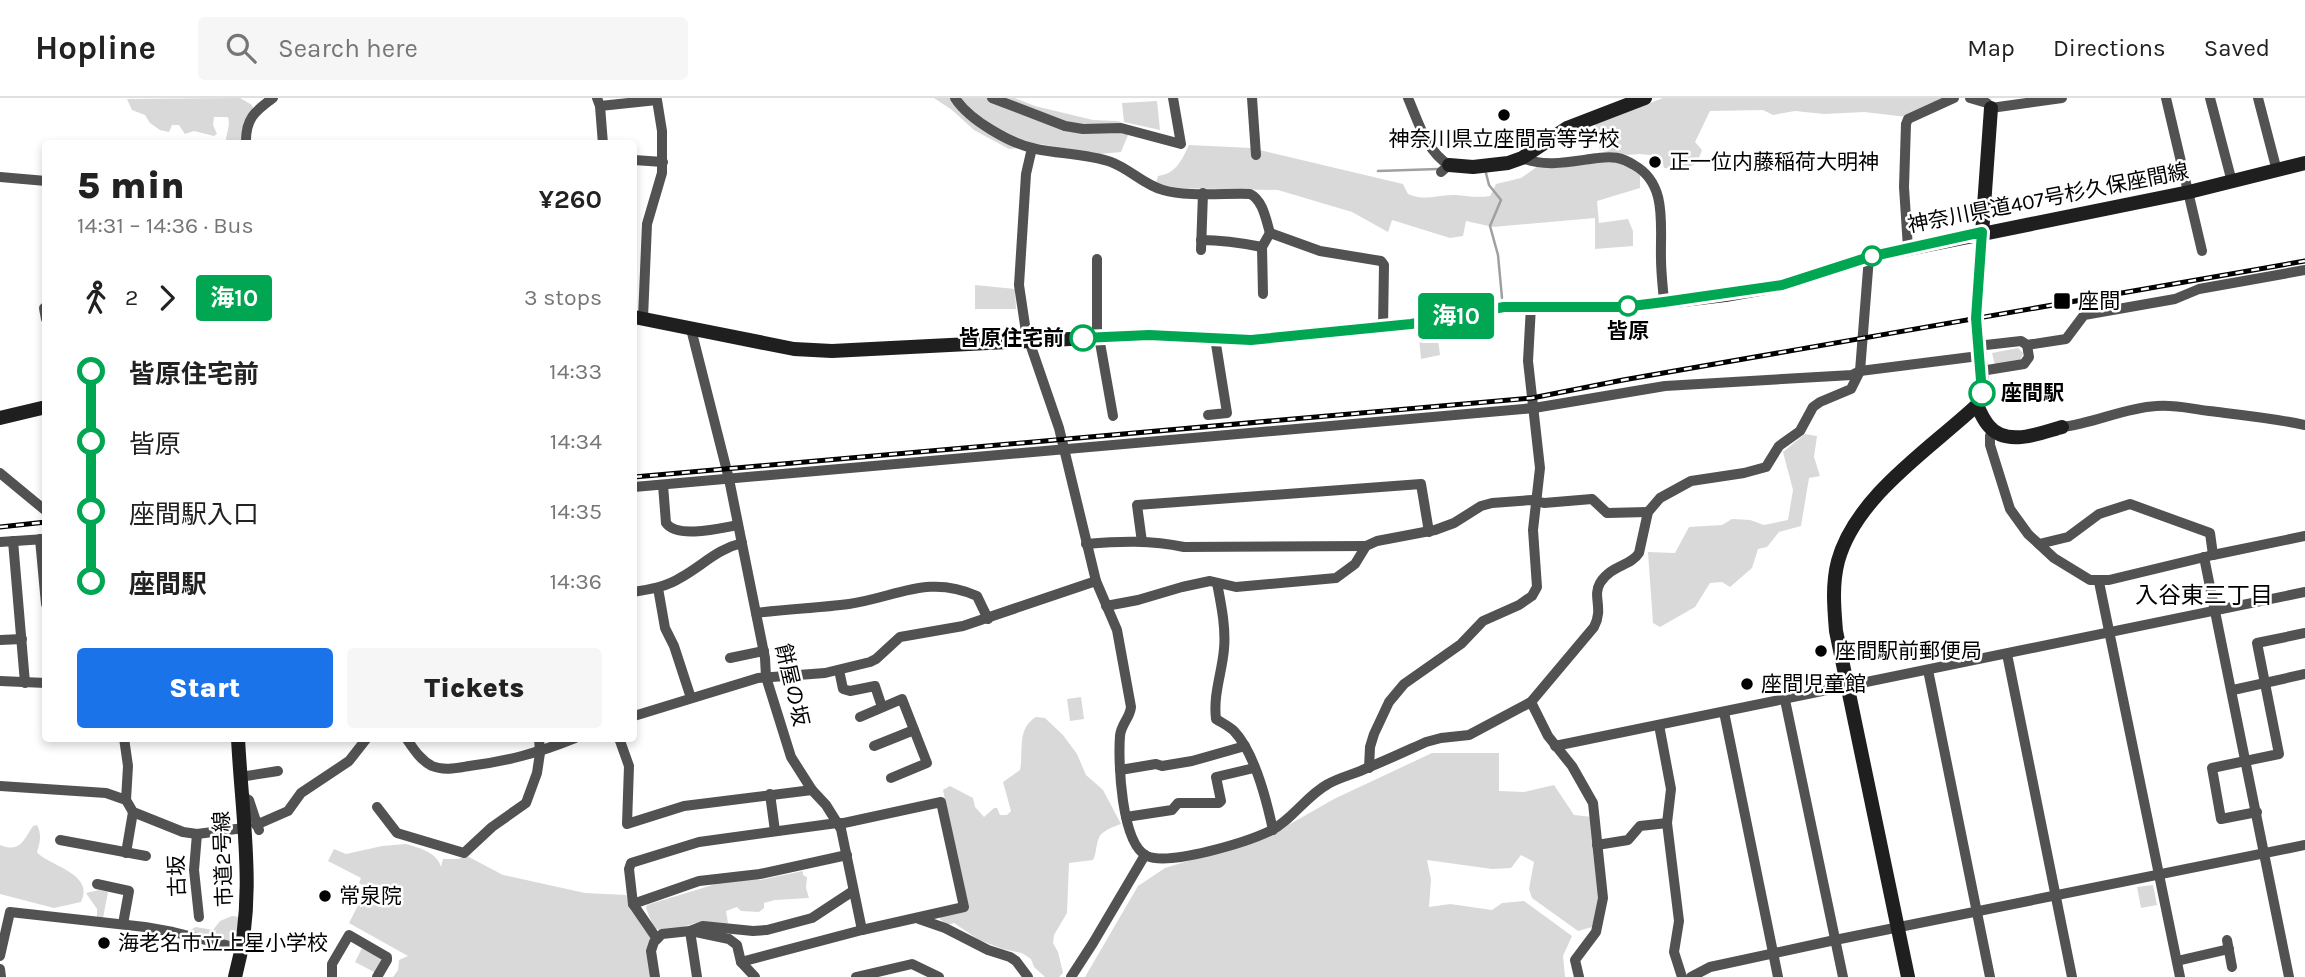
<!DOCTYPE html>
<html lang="en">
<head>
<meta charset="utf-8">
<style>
  :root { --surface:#fff; --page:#f6f6f6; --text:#222; --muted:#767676; --line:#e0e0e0; --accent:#1a73e8 }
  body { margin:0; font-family:Karla,"Noto Sans JP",sans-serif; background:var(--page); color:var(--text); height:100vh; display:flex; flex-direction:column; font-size:26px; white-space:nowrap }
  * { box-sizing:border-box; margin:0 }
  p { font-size:23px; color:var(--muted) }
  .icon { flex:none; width:38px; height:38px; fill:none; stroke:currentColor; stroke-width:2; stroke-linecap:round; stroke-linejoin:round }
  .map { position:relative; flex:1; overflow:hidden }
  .panel { position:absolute; left:42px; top:42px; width:595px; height:602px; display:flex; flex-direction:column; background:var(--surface); border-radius:7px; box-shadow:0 4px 10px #0003 }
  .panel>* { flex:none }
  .badge { padding:0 14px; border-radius:5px; font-size:24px; line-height:46px }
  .map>.badge { position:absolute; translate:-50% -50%; box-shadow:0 0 0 4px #fff }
  .legs { display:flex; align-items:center; gap:10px; height:77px; padding:0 35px; font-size:23px }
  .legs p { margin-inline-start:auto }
  .headline { display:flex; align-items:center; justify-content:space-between; height:119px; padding:0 35px }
  h1 { font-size:38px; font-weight:800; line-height:52px }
  .button { display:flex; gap:14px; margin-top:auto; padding:14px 35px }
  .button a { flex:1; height:80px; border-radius:7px; background:var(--accent); color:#fff; font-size:28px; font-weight:800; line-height:80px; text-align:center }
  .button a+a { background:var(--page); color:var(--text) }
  ul { padding:0 35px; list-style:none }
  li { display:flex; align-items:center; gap:24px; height:70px; font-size:26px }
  li i { display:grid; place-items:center; width:10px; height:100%; margin:0 9px; background:currentColor }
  li i::after { content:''; width:18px; height:18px; margin:-9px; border:5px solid; border-radius:50%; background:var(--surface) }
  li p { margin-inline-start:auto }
  li:first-child i { background:linear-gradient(#0000 50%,currentColor 0) }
  li:last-child i { background:linear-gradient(currentColor 50%,#0000 0) }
  header { display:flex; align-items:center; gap:42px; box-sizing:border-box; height:98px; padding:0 35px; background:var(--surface); border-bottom:2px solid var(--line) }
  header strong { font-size:33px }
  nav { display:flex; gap:38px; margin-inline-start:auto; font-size:24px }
  .search { width:490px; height:63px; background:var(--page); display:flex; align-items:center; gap:18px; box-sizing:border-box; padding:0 24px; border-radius:7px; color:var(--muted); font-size:26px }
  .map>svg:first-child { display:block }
  .green { fill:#d9d9d9 }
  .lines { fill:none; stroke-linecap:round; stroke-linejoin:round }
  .stream { stroke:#a0a0a0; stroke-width:2.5 }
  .street { stroke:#525252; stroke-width:10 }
  .secondary { stroke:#1f1f1f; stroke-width:14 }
  .rail-casing { stroke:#000; stroke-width:5 }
  .rail { stroke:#fff; stroke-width:2.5; stroke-dasharray:8; stroke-linecap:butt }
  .line-1-casing { stroke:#fff; stroke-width:16 }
  .line-1 { stroke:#00a651; stroke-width:10 }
  .poi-dot { fill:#000; stroke:#fff; stroke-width:2.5 }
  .stop-1-dot { fill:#fff; stroke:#00a651; stroke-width:3.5 }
  .labels { text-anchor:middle; stroke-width:5; stroke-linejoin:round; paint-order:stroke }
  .poi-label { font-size:21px; fill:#000; stroke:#fff; text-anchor:start }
  .street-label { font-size:21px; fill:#000; stroke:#fff }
  .stop-label { font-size:21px; font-weight:bold; fill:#000; stroke:#fff }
  .neighbourhood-label { font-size:23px; fill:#000; stroke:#fff }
</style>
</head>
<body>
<header>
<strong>Hopline</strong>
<div class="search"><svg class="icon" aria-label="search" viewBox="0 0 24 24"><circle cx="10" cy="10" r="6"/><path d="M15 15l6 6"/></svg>Search here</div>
<nav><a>Map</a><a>Directions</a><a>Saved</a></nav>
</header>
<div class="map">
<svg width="2305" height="879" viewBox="0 0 2305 879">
  <rect width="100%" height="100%" fill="#fff"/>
  <g class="green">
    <path d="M240,0L252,7L253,10C246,23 239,30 242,45H226C225,36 231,29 228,19H214L213,27L217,36L214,38L194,33L185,36L179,27H172L169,34L160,32L150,25L145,17L132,12L127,1Z"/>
    <path d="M934,0H1015L1035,8L1093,22L1118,23L1129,28L1128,37L1121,54L1100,56L1040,46L1022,50L1009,51L974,32L952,12Z"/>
    <path d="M1663,0H1946L1907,19L1864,14L1824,16L1795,13L1773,17L1763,12L1710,13L1695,44L1702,52L1697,65L1685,71L1664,70L1661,58L1639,56C1628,58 1612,56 1600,52L1595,26Z"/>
    <path d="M1157,3L1160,32L1124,24L1122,5Z"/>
    <path d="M1189,47L1251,50L1403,86L1408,96C1426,104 1438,96 1455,97C1467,98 1478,100 1490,98L1496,86L1521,80L1538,68L1613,58L1640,75V90L1597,103L1599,125L1628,121L1633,133V148L1595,151V120L1493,129L1466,123L1463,138L1450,140L1392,122L1388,134L1352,114L1278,92L1170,90L1156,85L1158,78C1177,75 1181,63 1189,47Z"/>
    <path d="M975,187L1015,191L1016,211H975Z"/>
    <path d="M1436,226L1440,257L1421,261L1418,229Z"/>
    <path d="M2018,250L2023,255L2020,263L1995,267L1992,255Z"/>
    <path d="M1805,336L1817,338L1814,359L1820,378L1809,380L1801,428L1779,434L1767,449L1758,451L1752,470L1730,489L1722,484L1710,485L1695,509L1660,529L1653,525L1648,454L1675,455L1689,429L1722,427L1732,421L1750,422L1764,427L1788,422L1793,392L1783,354Z"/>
    <path d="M1081,599L1084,621L1070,623L1067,601Z"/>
    <path d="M1036,619L1045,620L1063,637L1077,656L1086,677L1103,692L1121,726C1116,728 1109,730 1104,734C1095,739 1098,753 1093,762L1069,765L1067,815L1054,837L1053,845L1058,854L1063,875L1059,879H1045L1034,869L1031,861L1022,855L1003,851L979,842L954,825L947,827L940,821V818L967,810L943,692L950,688L973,700L975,709L984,719L994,710H997L1000,717H1007L1011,713L1003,684L1020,672C1024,653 1016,631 1036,619Z"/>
    <path d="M1432,655H1499V693L1524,694L1554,687L1574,717L1592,719L1599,794L1592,829L1578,833L1532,800L1529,791L1534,764L1521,757L1511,770L1492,771L1427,762L1431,782L1429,809L1450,806L1492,812L1502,805L1524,803L1572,838L1563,858L1565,879H1085L1138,788L1165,770L1269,738L1334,701Z"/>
    <path d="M37,727C42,736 40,745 37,754C46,767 96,775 81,804L54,810L0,796V747C20,755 23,743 33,728Z"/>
    <path d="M406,746C419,750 437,754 441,769L443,761H458L467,758L503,777L585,795L626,797C632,818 647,826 652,843C655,854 653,868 653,879H393L398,872L399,862L408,858L349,825L367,790L359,785L361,780L328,763L334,751L346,756L382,748Z"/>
    <path d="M803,773V777L807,779L806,790L809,800L775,802L764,805V810L759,814L741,813L737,809L726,813L728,825C720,825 712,824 704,824C687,825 670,837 654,830L646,810L647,807L719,785L756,780L760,782Z"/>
    <path d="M2153,787L2157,807L2141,810L2137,789Z"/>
    <path d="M99,792L108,794L103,820H97V811L86,795Z"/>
    <path d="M232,818L240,819L237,841L233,845L188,833L196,829L213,832L220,823Z"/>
    <path d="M363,848L381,858L382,862L376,875L355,864Z"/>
  </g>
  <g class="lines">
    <g class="stream">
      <path d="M1485,71L1489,87L1501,102L1490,128L1498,157L1502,200"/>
      <path d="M1378,73L1438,71"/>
    </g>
    <g class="street">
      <path d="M597,0L600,8L603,46"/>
      <path d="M955,0C969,22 1011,46 1036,51C1060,56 1088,56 1111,64C1130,71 1144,87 1163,92C1186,99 1226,95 1250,96C1263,102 1266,122 1270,135L1320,153L1381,163L1384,167L1383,229"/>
      <path d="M992,0L1065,28L1083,31L1121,30L1181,46L1173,0"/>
      <path d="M1252,0L1256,57"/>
      <path d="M1408,0C1418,23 1426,53 1449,67L1441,74"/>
      <path d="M1970,0L1987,5L1991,10L2062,0"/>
      <path d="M2166,0L2202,153"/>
      <path d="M2210,0L2232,84"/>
      <path d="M2258,0L2277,73"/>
      <path d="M600,8L657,2L662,33V75L647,126L643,220"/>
      <path d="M246,46C245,21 255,13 273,0"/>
      <path d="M1032,50L1026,76L1019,187L1026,234L1059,330L1096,483L1117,532L1131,609C1130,620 1121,626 1120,638C1118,663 1121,746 1147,758C1170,768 1247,744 1270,733C1292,722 1306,698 1328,686C1340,679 1355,676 1367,670C1387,662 1406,653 1426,644L1441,640L1469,637L1531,604L1594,529C1604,510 1592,499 1600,485C1611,467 1631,468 1639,455L1648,414L1660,400L1691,383L1744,375L1766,369L1779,348L1800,333L1813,309L1820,304L1851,291L1860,273L1869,159"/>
      <path d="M1522,60C1546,70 1573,63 1598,60C1612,58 1621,59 1634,67C1668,86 1660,127 1661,161C1661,175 1663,190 1664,204"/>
      <path d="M634,62L663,64"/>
      <path d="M0,79L46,83"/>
      <path d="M1201,142C1222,142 1242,145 1262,149"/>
      <path d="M1908,150L1904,89L1906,26L1908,21L1954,0"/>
      <path d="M1201,152L1203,95"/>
      <path d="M1263,196L1262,149L1270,135"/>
      <path d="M44,210L46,221"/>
      <path d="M1097,239V161"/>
      <path d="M1099,239L1113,318"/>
      <path d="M2027,247L2066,241L2084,217L2175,201L2199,191L2305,172"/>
      <path d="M1977,248L2021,243L2027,247L2029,259L2024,266L1981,273"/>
      <path d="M1208,317L1227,315L1215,240"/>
      <path d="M2062,329C2095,325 2124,310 2156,308C2175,306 2191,311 2209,313C2242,317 2273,320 2305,327"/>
      <path d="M1993,332L1990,338V347L2010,411L2028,436L2054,460L2090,482H2109L2213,457L2305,438"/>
      <path d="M0,375L46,413"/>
      <path d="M663,387L666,425C677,441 721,430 738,427"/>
      <path d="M634,389L1534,310L1665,288L1852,277L1860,273L1979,258"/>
      <path d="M40,441L46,506"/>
      <path d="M13,443L25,585"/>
      <path d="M0,444L45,441"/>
      <path d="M1142,444L1137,407L1421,386L1429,434"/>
      <path d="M1086,446C1120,443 1151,442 1184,449L1366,448"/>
      <path d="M2039,446L2068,439L2099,416L2130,406L2210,435L2213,457"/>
      <path d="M2204,459L2289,879"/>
      <path d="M2099,484L2180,879"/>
      <path d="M1217,485C1221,506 1226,529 1224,551C1222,575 1213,596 1216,621C1222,625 1229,628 1234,633C1254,654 1267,704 1273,732"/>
      <path d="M658,490L665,530L674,548L691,600"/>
      <path d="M634,494C650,491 666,489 680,480C702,468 717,451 742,445"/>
      <path d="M1106,508L1138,502L1182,489L1210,483L1236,489L1336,480L1355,466L1366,448L1377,443L1435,432L1454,425L1481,408L1492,405L1532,402L1544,405L1592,401L1607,415L1648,414"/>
      <path d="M756,515C787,511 818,510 849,506C897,499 928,476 977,498L988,521"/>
      <path d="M0,542L22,541"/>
      <path d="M2007,556L2072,879"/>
      <path d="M730,560L764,553"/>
      <path d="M839,572L843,591L850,593L875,588L882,609"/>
      <path d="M1928,572L1990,879"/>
      <path d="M0,583L46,585"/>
      <path d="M2233,592L2305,576"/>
      <path d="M1785,602L1843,879"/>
      <path d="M1531,604L1548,638L1572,668L1593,705L1603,800L1596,834L1575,862L1579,879"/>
      <path d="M1724,614L1778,879"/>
      <path d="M634,618L758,580L825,575L870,564L876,561L900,539L963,528L1096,483"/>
      <path d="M860,619L902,601L927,665L891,680"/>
      <path d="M1659,627L1671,691L1667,725L1679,823L1674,854L1682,879"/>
      <path d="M124,640L128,668L126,702"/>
      <path d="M406,640C413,650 420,662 432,668C444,673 457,670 469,668C508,663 538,655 575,640"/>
      <path d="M619,640L629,668L627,726L684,708L812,692"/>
      <path d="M874,648L914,632"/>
      <path d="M1555,648L2305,494"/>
      <path d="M1369,670L1370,649L1374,636L1389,604L1404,586L1461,546L1483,523L1519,507L1532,498L1537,489L1533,432L1540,370L1528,263L1531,208"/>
      <path d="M1120,672L1156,666L1162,668L1192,663L1245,648"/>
      <path d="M240,679L278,673"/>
      <path d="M0,688L106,695L126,702L133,714L183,734L197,736L244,730"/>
      <path d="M770,696L775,733"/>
      <path d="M242,698L249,702L259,732"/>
      <path d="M377,709L397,735L464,755L492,729L526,705L537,675L540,655L539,640"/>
      <path d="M2257,714L2221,721L2212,670L2279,656L2257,545L2305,535"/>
      <path d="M1126,719L1172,712L1178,705H1219L1221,703L1216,679L1254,670"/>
      <path d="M256,727L288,713L301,695L349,663L367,640"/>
      <path d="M197,736L194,772L199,819"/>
      <path d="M60,742L146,758"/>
      <path d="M1597,747L1628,742L1640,728L1667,725"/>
      <path d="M126,755L133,714"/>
      <path d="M97,786L129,793L123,826"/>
      <path d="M633,806L699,783L760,776L847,757"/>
      <path d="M919,821L945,830L988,852L1010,859L1016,863L1028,879"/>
      <path d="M690,833L697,879"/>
      <path d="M691,833L729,841L737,847L741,864L755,879"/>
      <path d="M657,841L633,806L629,771L631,765L699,744L837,725H844L941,704L964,809L862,832L841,731L826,707L812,692L791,659L766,579L765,560L729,381L691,231"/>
      <path d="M2227,842L2232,869"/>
      <path d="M0,858L10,814L145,829L173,834L242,851"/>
      <path d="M2177,863L2229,851"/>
      <path d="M741,864L862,832"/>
      <path d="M0,871L1,879"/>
      <path d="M332,879V866L349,837L387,859V862L377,879"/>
      <path d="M655,879L651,853L654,844L662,836L690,833L703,828L753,833L767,832L812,820L853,793"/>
      <path d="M856,879L912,866L939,879"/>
      <path d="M1071,879L1093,845L1145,757"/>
      <path d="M1691,879L1710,869L1835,842L2305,747"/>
    </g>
    <g class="secondary">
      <path d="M1449,67L1473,69L1508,65L1522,60L1567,30L1645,0"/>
      <path d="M634,219L794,251L832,253L1149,237L1251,242L1411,226L1504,209H1624L1725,197L1782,187L1869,159L2189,94L2305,65"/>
      <path d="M1977,307C1980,314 1983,321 1988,327C2006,350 2040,335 2062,329"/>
      <path d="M0,320L46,309"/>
      <path d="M235,879C257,800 242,721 238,640"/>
      <path d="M1908,879L1836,533C1834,509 1832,486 1838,463C1856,398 1930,351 1977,307L1982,295V284L1976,220L1991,10"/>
    </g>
    <g class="rail-casing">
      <g id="rail">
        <path d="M634,379L1532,300L1623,282L2305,163"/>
        <path d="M0,429L46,424"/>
      </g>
    </g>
    <use href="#rail" class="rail"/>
  </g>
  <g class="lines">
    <g class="line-1-casing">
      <path id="line-1" d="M1083,240L1149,237L1251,242L1411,226L1504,209H1624L1664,204L1782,187L1869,159L1982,134L1976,220L1982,295"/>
    </g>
    <use href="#line-1" class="line-1"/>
  </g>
  <g class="poi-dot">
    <circle cx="1504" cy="17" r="7"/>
    <circle cx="1655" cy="64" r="7"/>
    <rect x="2053" y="194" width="18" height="18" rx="3.5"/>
    <circle cx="1821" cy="553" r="7"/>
    <circle cx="1747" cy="586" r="7"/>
    <circle cx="325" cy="798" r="7"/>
    <circle cx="104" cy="845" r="7"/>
  </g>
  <g class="stop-1-dot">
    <circle cx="1872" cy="158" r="9"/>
    <circle cx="1628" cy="208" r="9"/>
    <circle cx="1083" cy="240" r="12"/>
    <circle cx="1982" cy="295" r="12"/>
  </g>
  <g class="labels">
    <g class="poi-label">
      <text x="1504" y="48" text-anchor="middle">神奈川県立座間高等学校</text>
      <text x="1669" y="71">正一位内藤稲荷大明神</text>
      <text x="2078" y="210">座間</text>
      <text x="1835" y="560">座間駅前郵便局</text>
      <text x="1761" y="593">座間児童館</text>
      <text x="339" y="805">常泉院</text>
      <text x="118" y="852">海老名市立上星小学校</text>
    </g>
    <g class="street-label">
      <text transform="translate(2048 100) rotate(-11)" y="7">神奈川県道407号杉久保座間線</text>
      <text transform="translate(792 587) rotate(77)" y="7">餅屋の坂</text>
      <text transform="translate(223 761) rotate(-92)" y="7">市道2号線</text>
      <text transform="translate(177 778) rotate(-92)" y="7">古坂</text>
    </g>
    <g class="stop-label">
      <text x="1628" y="240">皆原</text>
      <text x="1064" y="247" text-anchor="end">皆原住宅前</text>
      <text x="2001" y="302" text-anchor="start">座間駅</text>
    </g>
    <g class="neighbourhood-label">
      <text x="2204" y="505">入谷東三丁目</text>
    </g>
  </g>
</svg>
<b class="badge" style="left:1456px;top:218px;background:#00a651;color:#fff">海10</b>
<section class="panel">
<div class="headline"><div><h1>5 min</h1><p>14:31 – 14:36 · Bus</p></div><b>¥260</b></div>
<div class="legs"><svg class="icon" aria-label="walk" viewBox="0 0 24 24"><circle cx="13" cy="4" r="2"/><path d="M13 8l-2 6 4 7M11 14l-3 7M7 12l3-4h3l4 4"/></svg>2<svg class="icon" aria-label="forward" viewBox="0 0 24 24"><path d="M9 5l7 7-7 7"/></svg><b class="badge" style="background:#00a651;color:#fff">海10</b><p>3 stops</p></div>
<ul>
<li><i style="color:#00a651"></i><b>皆原住宅前</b><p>14:33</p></li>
<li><i style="color:#00a651"></i><span>皆原</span><p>14:34</p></li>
<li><i style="color:#00a651"></i><span>座間駅入口</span><p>14:35</p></li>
<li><i style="color:#00a651"></i><b>座間駅</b><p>14:36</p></li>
</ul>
<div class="button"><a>Start</a><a>Tickets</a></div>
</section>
</div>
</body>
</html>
